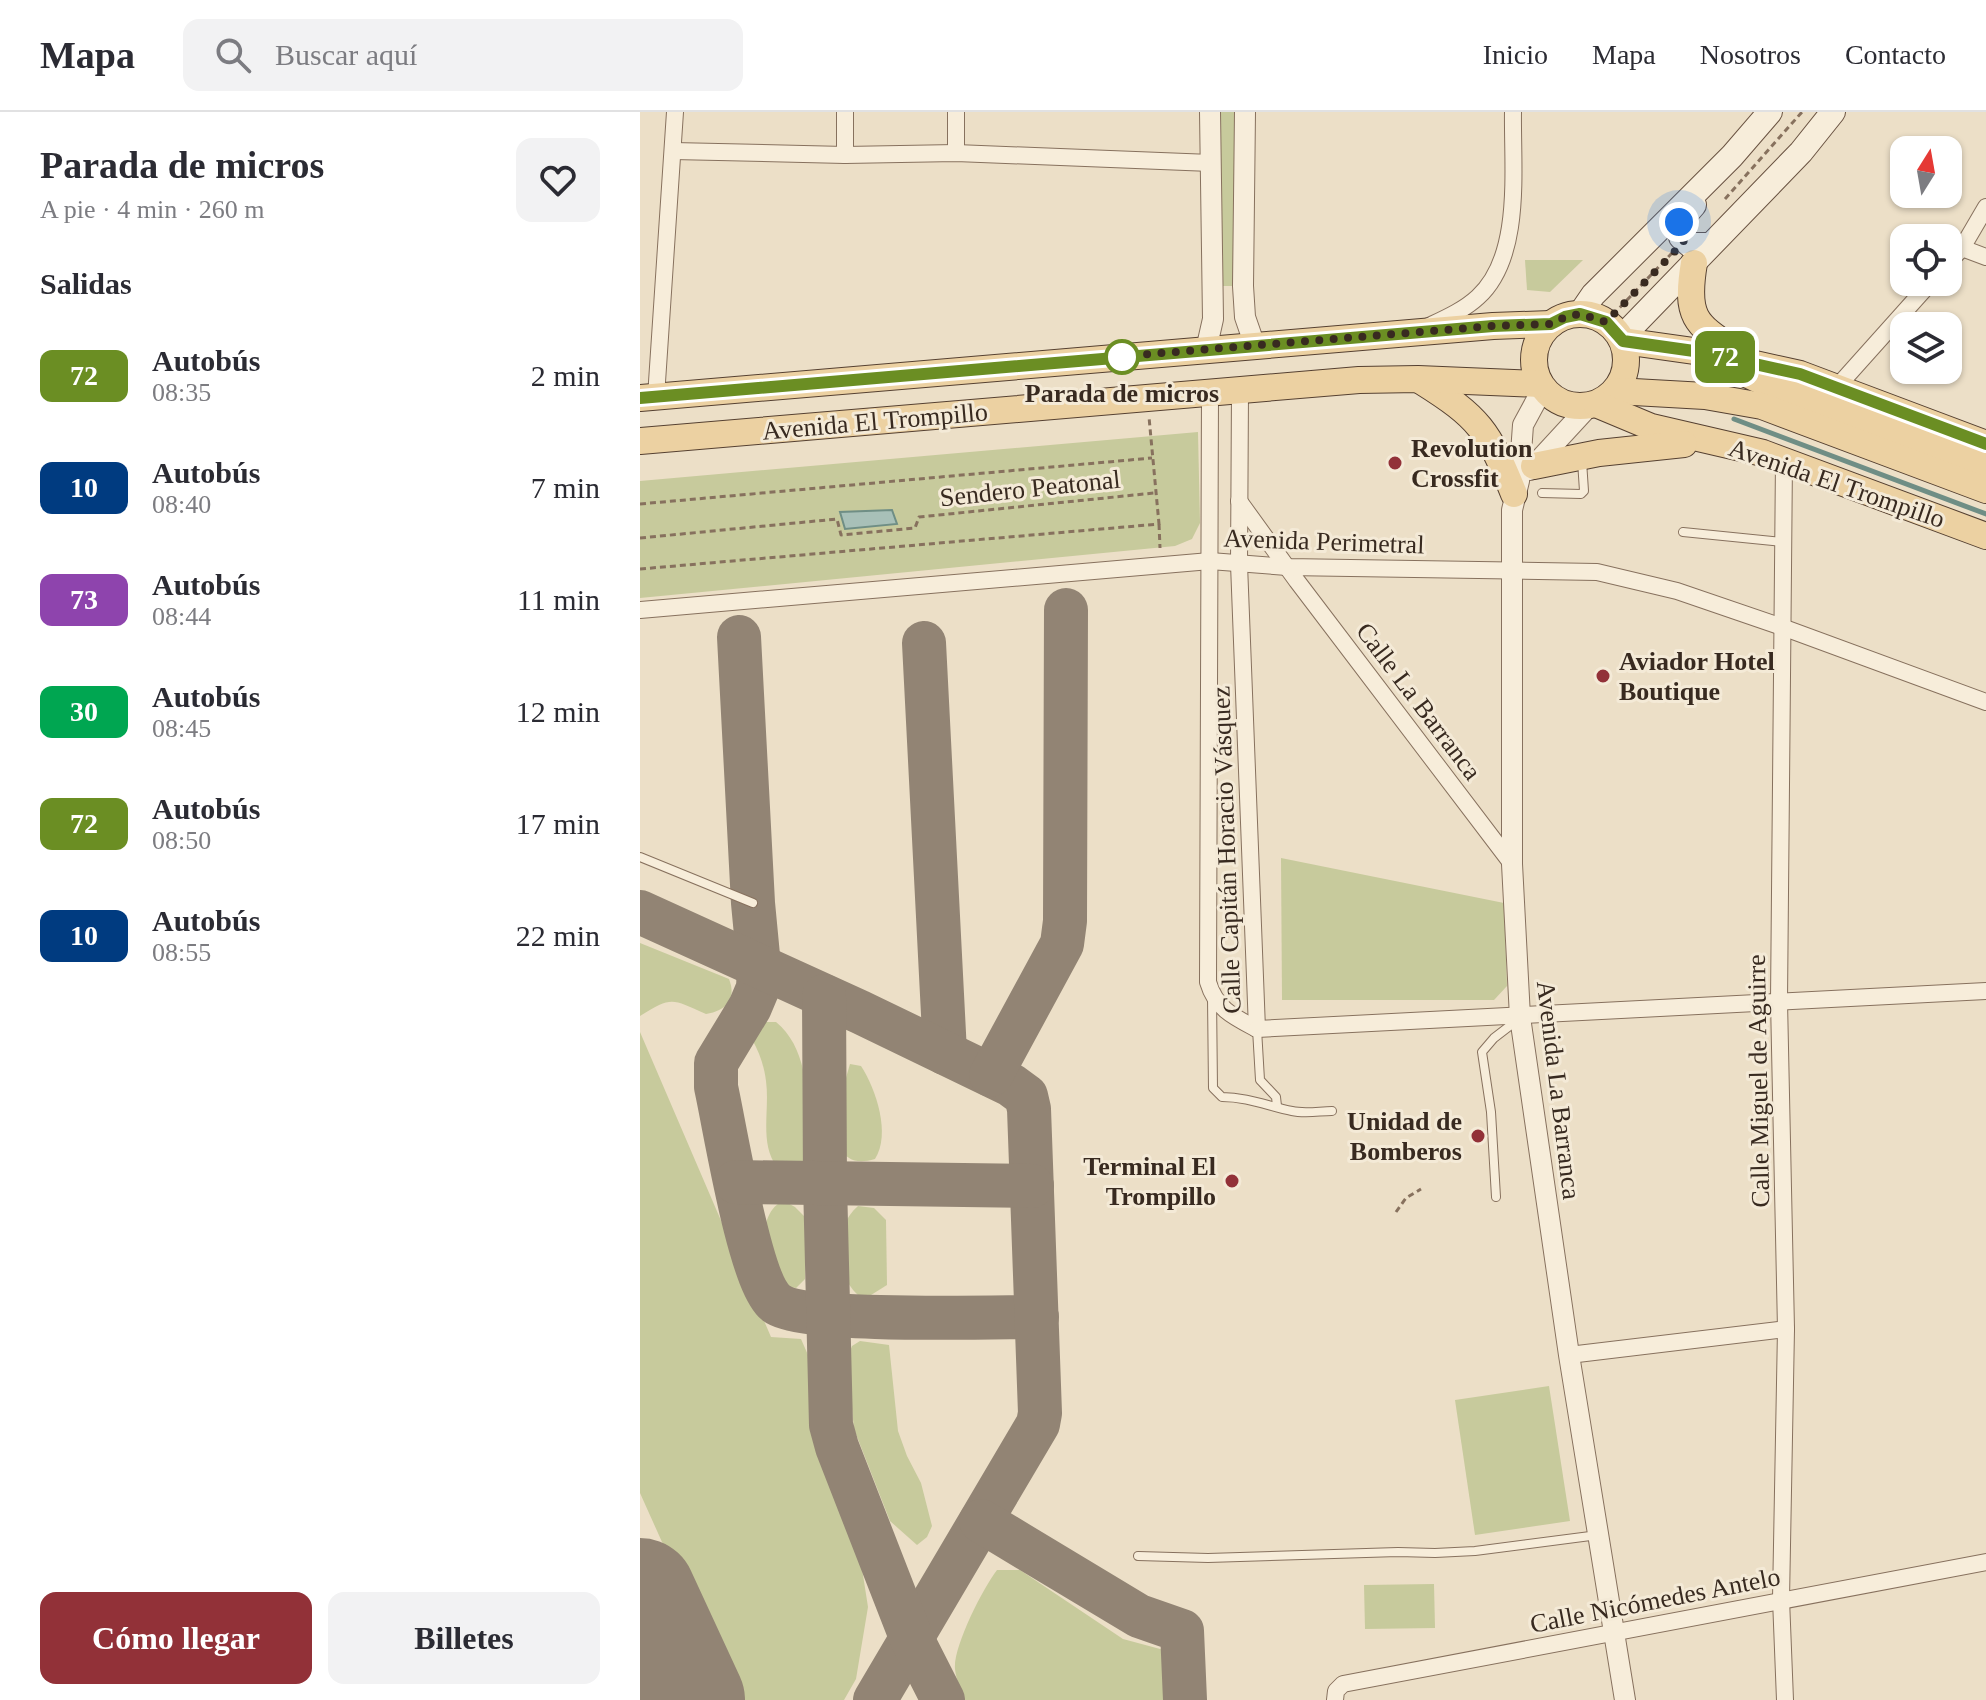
<!DOCTYPE html>
<html lang="es">
<head>
<meta charset="utf-8">
<style>
  :root { --surface:#fff; --page:#f2f2f3; --text:#2b2b33; --muted:#7c7c81; --line:#e1e1e2; --accent:#923138 }
  body { margin:0; font-family:Georgia,serif; background:var(--page); color:var(--text); height:100vh; display:flex; flex-direction:column; font-size:30px; white-space:nowrap }
  * { box-sizing:border-box; margin:0 }
  p { font-size:26px; color:var(--muted) }
  .icon { flex:none; width:44px; height:44px; fill:none; stroke:currentColor; stroke-width:2; stroke-linecap:round; stroke-linejoin:round }
  .map { position:relative; flex:1; overflow:hidden }
  .sheet { display:flex; flex-direction:column; background:var(--surface); width:640px }
  .sheet>* { flex:none }
  .badge { padding:0 16px; border-radius:12px; font-size:28px; line-height:52px }
  .needle { width:52px; rotate:11deg }
  .fabs { position:absolute; left:1250px; top:24px; display:grid; gap:16px }
  .fabs a { display:grid; place-items:center; width:72px; height:72px; border-radius:16px; background:var(--surface); box-shadow:0 2px 6px #0004; font-size:40px }
  .you { position:absolute; width:40px; height:40px; margin:-20px; border:6px solid #fff; border-radius:50%; background:#1a73e8; box-shadow:0 0 0 12px #1a73e833 }
  .map>.badge { position:absolute; translate:-50% -50%; box-shadow:0 0 0 4px #fff }
  h2 { padding:0 40px; font-size:30px; line-height:72px }
  .round { display:grid; place-items:center; flex:none; width:84px; height:84px; border-radius:16px; background:var(--page) }
  .summary { display:flex; align-items:center; justify-content:space-between; height:136px; padding:0 40px }
  h1 { font-size:38px; font-weight:700; line-height:60px }
  .cta { display:flex; gap:16px; margin-top:auto; padding:16px 40px }
  .cta a { flex:1; height:92px; border-radius:16px; background:var(--accent); color:#fff; font-size:32px; font-weight:700; line-height:92px; text-align:center }
  .cta a+a { background:var(--page); color:var(--text) }
  ul { padding:0; list-style:none }
  li { display:flex; align-items:center; gap:24px; height:112px; padding:0 40px }
  li div { flex:1 }
  li b { display:block; font-size:30px }
  li em { font-style:normal }
  li .badge { min-width:88px; font-weight:700; text-align:center }
  header { display:flex; align-items:center; gap:48px; box-sizing:border-box; height:112px; padding:0 40px; background:var(--surface); border-bottom:2px solid var(--line) }
  header strong { font-size:38px }
  nav { display:flex; gap:44px; margin-inline-start:auto; font-size:28px }
  .search { width:560px; height:72px; background:var(--page); display:flex; align-items:center; gap:20px; box-sizing:border-box; padding:0 28px; border-radius:16px; color:var(--muted); font-size:30px }
  main { display:flex; flex:1; min-height:0 }
  .map>svg:first-child { display:block }
  .green { fill:#c7ca9c }
  .water { fill:#a8c0b8; stroke:#6f8e85; stroke-width:2 }
  .lines { fill:none; stroke-linecap:round; stroke-linejoin:round }
  .stream { stroke:#6f8e85; stroke-width:5 }
  .taxiway { stroke:#928474; stroke-width:44 }
  .runway { stroke:#928474; stroke-width:112 }
  .service-casing { stroke:#87715e; stroke-width:10 }
  .minor-casing { stroke:#87715e; stroke-width:18 }
  .tertiary-casing { stroke:#87715e; stroke-width:22 }
  .secondary-casing { stroke:#695241; stroke-width:26 }
  .primary-casing { stroke:#554031; stroke-width:28 }
  .path { stroke:#87715e; stroke-width:3; stroke-dasharray:6 4; stroke-linecap:butt }
  .service { stroke:#f7edda; stroke-width:8 }
  .minor { stroke:#f7edda; stroke-width:16 }
  .tertiary { stroke:#f7edda; stroke-width:20 }
  .secondary { stroke:#f7edda; stroke-width:24 }
  .primary { stroke:#ecd1a2; stroke-width:26 }
  .line-casing { stroke:#fff; stroke-width:18 }
  .line { stroke:#6b8e23; stroke-width:12 }
  .walk { stroke:#382a20; stroke-width:8; stroke-dasharray:0 14.4 }
  .stop-dot { fill:#fff; stroke:#6b8e23; stroke-width:4 }
  .poi-dot { fill:#923138; stroke:#f4ead7; stroke-width:3 }
  .labels { text-anchor:middle; stroke-width:6; stroke-linejoin:round; paint-order:stroke }
  .stop-label { font-size:26px; font-weight:bold; fill:#382a20; stroke:#f4ead7 }
  .street-label { font-size:26px; fill:#382a20; stroke:#f4ead7 }
  .poi-label { font-size:26px; font-weight:bold; fill:#382a20; stroke:#f4ead7; text-anchor:start }
</style>
</head>
<body>
<header>
<strong>Mapa</strong>
<div class="search"><svg class="icon" aria-label="search" viewBox="0 0 24 24"><circle cx="10" cy="10" r="6"/><path d="M15 15l6 6"/></svg>Buscar aquí</div>
<nav><a>Inicio</a><a>Mapa</a><a>Nosotros</a><a>Contacto</a></nav>
</header>
<main>
<section class="sheet">
<div class="summary"><div><h1>Parada de micros</h1><p>A pie · 4 min · 260 m</p></div><a class="round"><svg class="icon" aria-label="heart" viewBox="0 0 24 24"><path d="M12 20l-8-8c-3-5 5-10 8-4 3-6 11-1 8 4z"/></svg></a></div>
<h2>Salidas</h2>
<ul>
<li><span class="badge" style="background:#6b8e23;color:#fff">72</span><div><b>Autobús</b><p>08:35</p></div><em>2 min</em></li>
<li><span class="badge" style="background:#003b80;color:#fff">10</span><div><b>Autobús</b><p>08:40</p></div><em>7 min</em></li>
<li><span class="badge" style="background:#8e44ad;color:#fff">73</span><div><b>Autobús</b><p>08:44</p></div><em>11 min</em></li>
<li><span class="badge" style="background:#00a651;color:#fff">30</span><div><b>Autobús</b><p>08:45</p></div><em>12 min</em></li>
<li><span class="badge" style="background:#6b8e23;color:#fff">72</span><div><b>Autobús</b><p>08:50</p></div><em>17 min</em></li>
<li><span class="badge" style="background:#003b80;color:#fff">10</span><div><b>Autobús</b><p>08:55</p></div><em>22 min</em></li>
</ul>
<div class="cta"><a>Cómo llegar</a><a>Billetes</a></div>
</section>
<div class="map">
<svg width="1346" height="1588" viewBox="0 0 1346 1588">
  <rect width="100%" height="100%" fill="#ecdfc7"/>
  <g class="green">
    <path d="M576,0H601L600,174H577Z"/>
    <path d="M885,148H943L910,180L887,178Z"/>
    <path d="M558,320L560,411L552,427L535,434L0,486V369Z"/>
    <path d="M641,746L864,791L867,874L854,888H642Z"/>
    <path d="M0,831L89,867C97,887 86,899 66,902C31,887 33,884 0,904Z"/>
    <path d="M123,910H136C174,941 167,1004 168,1049L148,1058L137,1055C119,1031 130,998 126,969C124,953 119,940 112,927L117,916Z"/>
    <path d="M0,920L131,1225L161,1227L168,1243L173,1325L178,1345L220,1444L228,1495L216,1567L204,1588H93L0,1381Z"/>
    <path d="M210,952L221,954C236,977 251,1022 235,1047C177,1064 202,979 210,952Z"/>
    <path d="M144,1089L155,1095L166,1106L165,1167L156,1176L138,1173C134,1165 128,1156 126,1148C120,1130 124,1095 144,1089Z"/>
    <path d="M218,1094L234,1096L246,1108L247,1173L231,1183H218C194,1162 193,1115 218,1094Z"/>
    <path d="M220,1229L249,1233L258,1319L267,1344L281,1371L292,1414L287,1425L277,1433L250,1409L214,1317L207,1247L212,1234Z"/>
    <path d="M909,1274L930,1409L835,1423L815,1288Z"/>
    <path d="M357,1458H380L483,1527L535,1541L537,1588H323C321,1578 316,1567 315,1557C313,1535 343,1476 357,1458Z"/>
    <path d="M794,1472L795,1516L725,1517L724,1473Z"/>
  </g>
  <path class="water" d="M252,398L257,412L205,417L200,400Z"/>
  <g class="lines">
    <path class="stream" d="M1094,307L1346,402"/>
    <g class="taxiway">
      <path d="M99,525L113,791L119,854L118,876L110,895L76,951V975C85,1015 109,1169 136,1191C162,1211 353,1205 397,1205"/>
      <path d="M284,531L305,941"/>
      <path d="M0,800L220,900L371,973L386,984L389,997L400,1301L398,1312L235,1588"/>
      <path d="M184,884L185,1071L191,1313L197,1335L271,1525L303,1588"/>
      <path d="M351,963L422,832L425,809L426,498"/>
      <path d="M96,1070L392,1074"/>
      <path d="M341,1409L499,1504L542,1519L545,1588"/>
    </g>
    <path class="runway" d="M0,1482L49,1588"/>
    <g class="service-casing">
      <g id="service">
        <path d="M902,381L941,382L944,379L942,349"/>
        <path d="M1043,420L1143,430"/>
        <path d="M0,745L113,791"/>
        <path d="M572,885L573,976L582,985C607,985 628,994 652,999C665,1002 680,999 692,999"/>
        <path d="M617,917L620,968L636,985L637,994"/>
        <path d="M856,1085L851,1000L842,940L854,926L880,906"/>
        <path d="M498,1444L568,1446L758,1440L795,1441L835,1439L958,1423"/>
      </g>
    </g>
    <g class="minor-casing">
      <g id="minor">
        <path d="M33,39L205,43L316,41L571,51"/>
        <path d="M316,41V0"/>
        <path d="M205,43V0"/>
        <path d="M1322,136L1346,145"/>
        <path d="M1308,151L1322,136L1346,95"/>
        <path d="M789,214C806,206 824,198 838,185C883,144 872,56 873,0"/>
        <path d="M1197,275L1291,170"/>
        <path d="M600,280L599,452L617,917"/>
        <path d="M570,281L568,870C576,897 594,905 617,917"/>
        <path d="M16,285L35,0"/>
        <path d="M1144,348L1139,889L1146,1217L1141,1487L1145,1588"/>
        <path d="M599,389L657,469L872,752"/>
        <path d="M0,498L570,449L647,455L957,460L1037,479L1142,515L1346,590"/>
        <path d="M617,917L1346,879"/>
        <path d="M929,1243L1146,1217"/>
        <path d="M695,1588L696,1579L703,1572L1346,1450"/>
      </g>
    </g>
    <g class="tertiary-casing">
      <g id="tertiary">
        <path d="M605,0L603,174L605,205L615,234"/>
        <path d="M566,238L573,207L570,0"/>
        <path d="M903,276L883,313L879,369L872,398V752L880,905L929,1243L985,1588"/>
        <path d="M890,358L949,294"/>
      </g>
    </g>
    <g class="secondary-casing">
      <g id="secondary">
        <path d="M1054,93L1039,110L1041,125L1050,133H1069"/>
        <path d="M940,202L953,183L1092,44L1130,0"/>
        <path d="M981,226L1161,40L1193,0"/>
      </g>
    </g>
    <g class="primary-casing">
      <g id="primary">
        <path d="M1054,151C1044,210 1058,213 1103,244"/>
        <circle cx="940" cy="248" r="46"/>
        <path d="M983,229L1061,240L1160,262L1346,332"/>
        <path d="M1096,257L1140,278L1346,357"/>
        <path d="M781,269C840,306 848,318 874,382"/>
        <path d="M976,279L1065,284L1122,294L1346,378"/>
        <path d="M0,286L853,214L911,212"/>
        <path d="M956,292L1011,315L1123,341L1346,424"/>
        <path d="M0,329L719,268L778,267L900,272"/>
        <path d="M894,354L959,341L1044,332"/>
      </g>
    </g>
    <g class="path">
      <path d="M1085,87L1162,0"/>
      <path d="M966,210L1032,141"/>
      <path d="M0,392L512,346"/>
      <path d="M519,412L520,436"/>
      <path d="M0,426L197,407L201,423L275,416L279,405L514,381"/>
      <path d="M0,457L519,412L509,305"/>
      <path d="M756,1100L766,1086L781,1077"/>
    </g>
    <use href="#service" class="service"/>
    <use href="#minor" class="minor"/>
    <use href="#tertiary" class="tertiary"/>
    <use href="#secondary" class="secondary"/>
    <use href="#primary" class="primary"/>
  </g>
  <g class="lines">
    <g class="line-casing">
      <path id="line" d="M0,286L853,214L911,212L925,205L940,202L966,210L983,229L1061,240L1160,262L1346,332"/>
    </g>
    <use href="#line" class="line"/>
    <path class="walk" d="M482,245H473L853,214L911,212L925,205L940,202L966,210L1044,130L1039,118V110"/>
  </g>
  <circle class="stop-dot" cx="482" cy="245" r="16"/>
  <g class="poi-dot">
    <circle cx="755" cy="351" r="8"/>
    <circle cx="963" cy="564" r="8"/>
    <circle cx="838" cy="1024" r="8"/>
    <circle cx="592" cy="1069" r="8"/>
  </g>
  <g class="labels">
    <g class="stop-label">
      <text x="482" y="290">Parada de micros</text>
    </g>
    <g class="street-label">
      <text transform="translate(235 309) rotate(-5)" y="9">Avenida El Trompillo</text>
      <text transform="translate(1197 371) rotate(19)" y="9">Avenida El Trompillo</text>
      <text transform="translate(390 376) rotate(-6)" y="9">Sendero Peatonal</text>
      <text transform="translate(684 429) rotate(2)" y="9">Avenida Perimetral</text>
      <text transform="translate(779 589) rotate(53)" y="9">Calle La Barranca</text>
      <text transform="translate(586 738) rotate(-92)" y="9">Calle Capitán Horacio Vásquez</text>
      <text transform="translate(1118 969) rotate(-91)" y="9">Calle Miguel de Aguirre</text>
      <text transform="translate(919 978) rotate(83)" y="9">Avenida La Barranca</text>
      <text transform="translate(1015 1488) rotate(-11)" y="9">Calle Nicómedes Antelo</text>
    </g>
    <g class="poi-label">
      <text x="771" y="345">Revolution<tspan x="771" dy="30">Crossfit</tspan></text>
      <text x="979" y="558">Aviador Hotel<tspan x="979" dy="30">Boutique</tspan></text>
      <text x="822" y="1018" text-anchor="end">Unidad de<tspan x="822" dy="30">Bomberos</tspan></text>
      <text x="576" y="1063" text-anchor="end">Terminal El<tspan x="576" dy="30">Trompillo</tspan></text>
    </g>
  </g>
</svg>
<div class="fabs">
<a><svg class="needle" viewBox="-14 -14 28 28"><path d="M0-13l5 13h-10z" fill="#e53935"/><path d="M0 13l5-13h-10z" fill="#7c7c81"/></svg></a>
<a><svg class="icon" aria-label="locate" viewBox="0 0 24 24"><circle cx="12" cy="12" r="6"/><path d="M12 2v4M12 18v4M2 12h4M18 12h4"/></svg></a>
<a><svg class="icon" aria-label="layers" viewBox="0 0 24 24"><path d="M12 4l9 5-9 5-9-5zM3 14l9 5 9-5"/></svg></a>
</div>
<div class="you" style="left:1039px;top:110px"></div>
<b class="badge" style="left:1085px;top:245px;background:#6b8e23;color:#fff">72</b>
</div>
</main>
</body>
</html>
